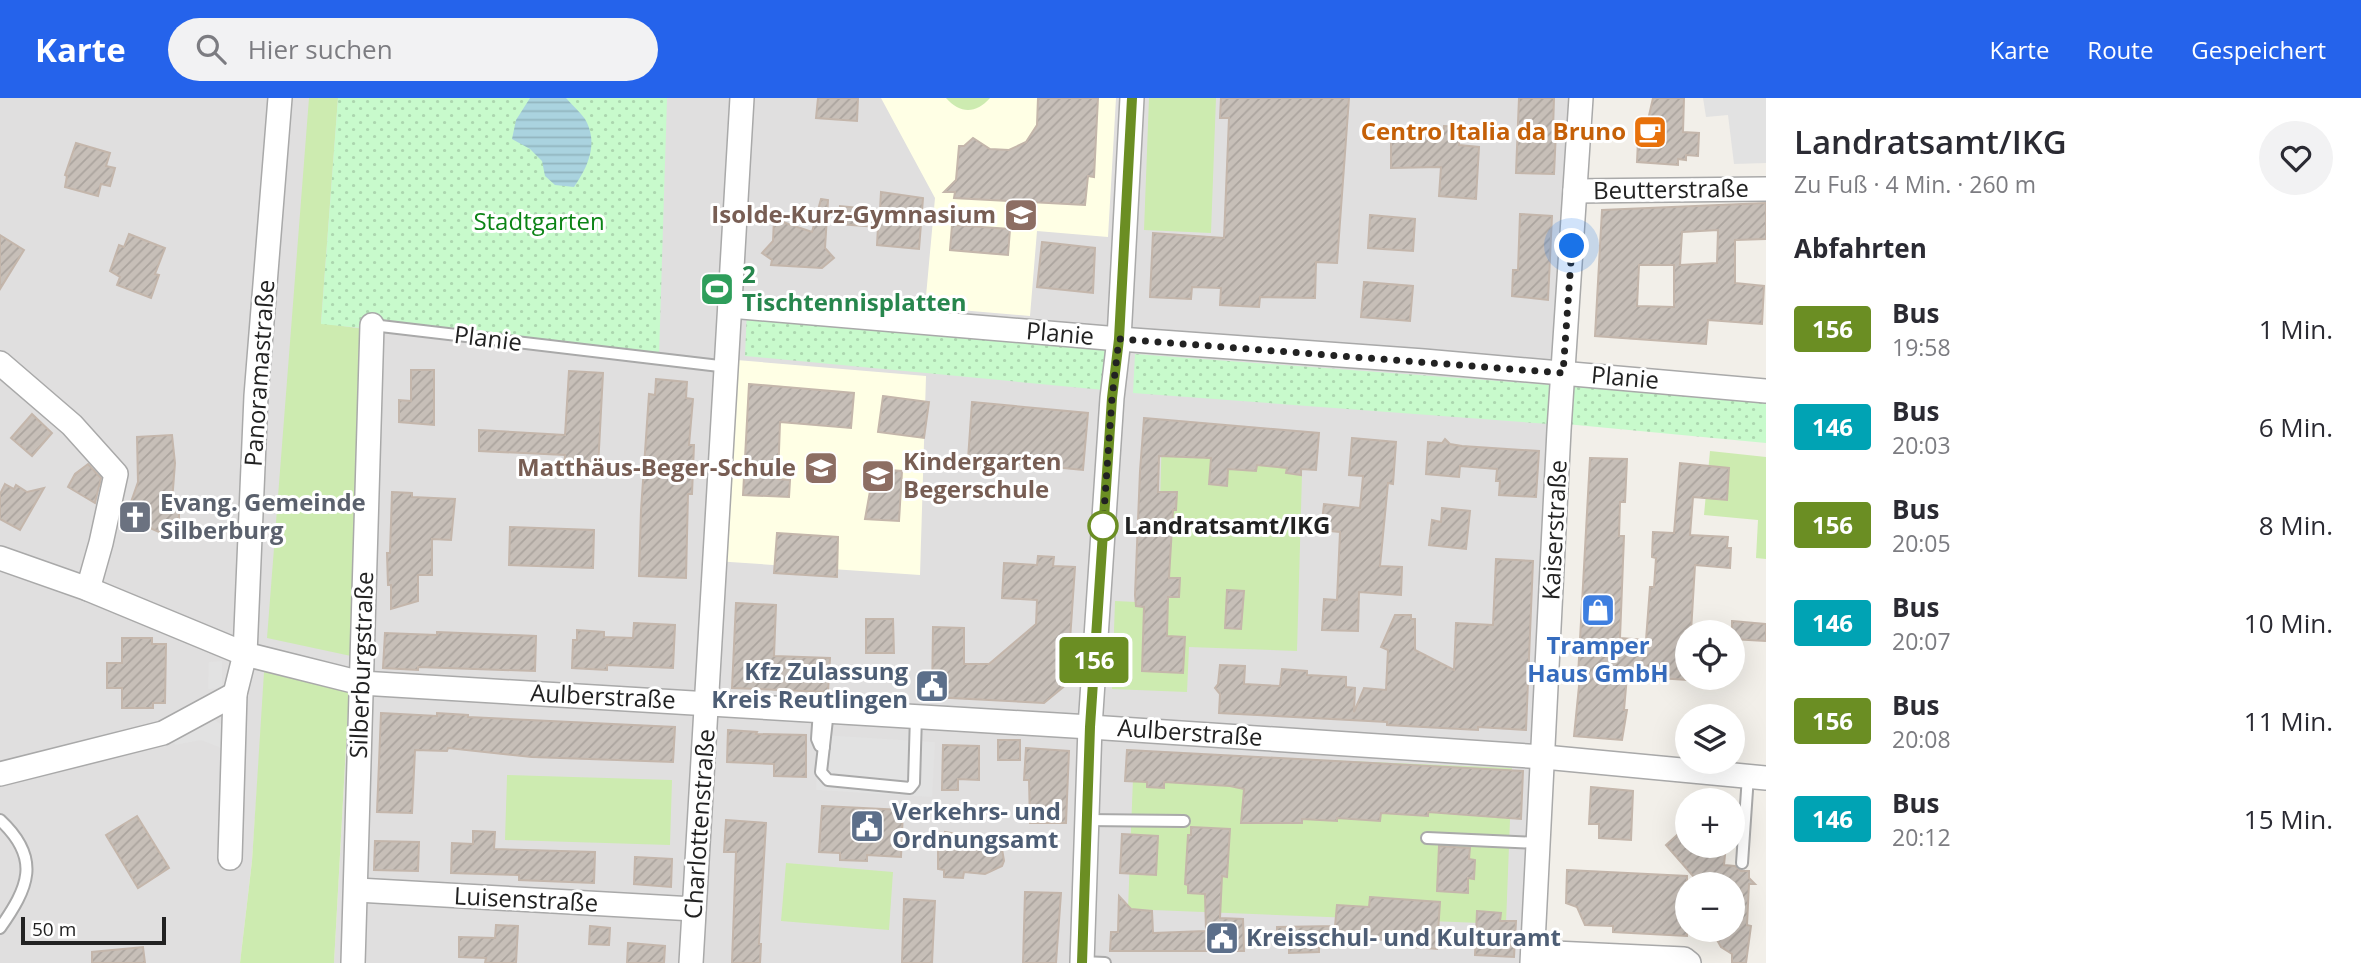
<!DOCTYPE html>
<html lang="de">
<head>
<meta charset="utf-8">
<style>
  :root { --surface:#fff; --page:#f2f2f3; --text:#2b2b33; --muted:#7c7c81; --accent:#2563eb }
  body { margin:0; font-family:"Open Sans",sans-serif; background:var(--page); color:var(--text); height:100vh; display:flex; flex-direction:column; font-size:26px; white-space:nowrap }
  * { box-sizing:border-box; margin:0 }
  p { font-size:23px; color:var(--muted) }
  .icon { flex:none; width:38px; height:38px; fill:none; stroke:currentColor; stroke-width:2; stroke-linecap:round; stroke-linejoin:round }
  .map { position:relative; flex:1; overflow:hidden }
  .side { display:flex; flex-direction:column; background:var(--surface); width:595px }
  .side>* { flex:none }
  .badge { padding:0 14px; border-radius:5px; font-size:24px; line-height:46px }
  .fabs { position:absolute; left:1675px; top:522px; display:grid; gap:14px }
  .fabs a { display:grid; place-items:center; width:70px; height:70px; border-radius:50%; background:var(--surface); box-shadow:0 7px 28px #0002; font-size:35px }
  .scale { position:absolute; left:21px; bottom:18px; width:145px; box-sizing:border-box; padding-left:7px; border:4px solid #222; border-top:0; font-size:19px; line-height:24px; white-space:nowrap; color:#222; -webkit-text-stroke:5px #fff; paint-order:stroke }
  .you { position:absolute; width:35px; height:35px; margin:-18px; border:5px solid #fff; border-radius:50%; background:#1a73e8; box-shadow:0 0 0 10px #1a73e833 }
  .map>.badge { position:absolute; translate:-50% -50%; box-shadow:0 0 0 4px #fff }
  h2 { padding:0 28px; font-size:26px; line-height:63px }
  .round { display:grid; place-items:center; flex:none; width:74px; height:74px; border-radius:37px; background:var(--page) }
  .head { display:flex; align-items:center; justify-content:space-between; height:119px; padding:0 28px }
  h1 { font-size:33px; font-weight:600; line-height:52px }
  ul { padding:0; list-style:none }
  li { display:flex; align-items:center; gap:21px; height:98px; padding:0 28px }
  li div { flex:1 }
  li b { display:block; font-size:26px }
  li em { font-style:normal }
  li .badge { min-width:77px; font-weight:700; text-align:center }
  header { display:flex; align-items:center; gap:42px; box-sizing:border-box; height:98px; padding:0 35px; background:var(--accent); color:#fff }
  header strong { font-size:33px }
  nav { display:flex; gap:38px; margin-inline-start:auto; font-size:24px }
  .search { width:490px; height:63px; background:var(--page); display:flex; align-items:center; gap:18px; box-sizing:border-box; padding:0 24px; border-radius:38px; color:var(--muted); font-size:26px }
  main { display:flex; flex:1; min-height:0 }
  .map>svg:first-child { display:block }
  .residential { fill:#e0dfdf }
  .education { fill:#ffffe5 }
  .grass { fill:#cdebb0 }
  .park { fill:url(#park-dots) }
  .parking { fill:#e2e2e2 }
  .water { fill:url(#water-rules) }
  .building { fill:url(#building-hatch); stroke:#c4b6ab; stroke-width:2; fill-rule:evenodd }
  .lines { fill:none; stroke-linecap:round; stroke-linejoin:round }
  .lane-casing { stroke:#a9a9a9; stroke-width:14 }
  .street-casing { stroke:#a9a9a9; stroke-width:26 }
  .lane { stroke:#fff; stroke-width:10 }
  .street { stroke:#fff; stroke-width:23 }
  .line-casing { stroke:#fff; stroke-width:16 }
  .line { stroke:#6b8e23; stroke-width:10 }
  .walk { stroke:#222; stroke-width:7; stroke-dasharray:0 12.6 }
  .stop-dot { fill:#fff; stroke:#6b8e23; stroke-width:3.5 }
  .labels { text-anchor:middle; stroke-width:6; stroke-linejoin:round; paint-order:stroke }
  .food-label { font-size:24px; font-weight:bold; fill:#c56008; stroke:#fff; text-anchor:end }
  .street-label { font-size:24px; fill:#222; stroke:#fff }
  .education-label { font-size:24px; font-weight:bold; fill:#785e54; stroke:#fff; text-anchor:end }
  .park-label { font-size:24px; fill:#0c8416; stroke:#fff }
  .leisure-label { font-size:24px; font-weight:bold; fill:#27864d; stroke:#fff; text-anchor:start }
  .worship-label { font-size:24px; font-weight:bold; fill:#5b616d; stroke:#fff; text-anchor:start }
  .stop-label { font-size:24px; font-weight:bold; fill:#222; stroke:#fff; text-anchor:start }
  .shop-label { font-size:24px; font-weight:bold; fill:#366cbe; stroke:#fff }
  .service-label { font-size:24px; font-weight:bold; fill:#4e5e75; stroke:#fff; text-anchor:start }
</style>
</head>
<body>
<header>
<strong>Karte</strong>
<div class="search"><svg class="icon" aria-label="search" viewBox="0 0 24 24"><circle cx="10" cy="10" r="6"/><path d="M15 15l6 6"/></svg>Hier suchen</div>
<nav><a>Karte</a><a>Route</a><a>Gespeichert</a></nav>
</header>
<main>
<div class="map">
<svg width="1766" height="865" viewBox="0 0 1766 865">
  <defs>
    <pattern id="park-dots" width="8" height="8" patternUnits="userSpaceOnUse" patternTransform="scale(1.75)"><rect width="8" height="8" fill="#c8facc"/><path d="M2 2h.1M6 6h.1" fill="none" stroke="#acd6af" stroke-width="1.8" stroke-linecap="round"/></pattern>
    <pattern id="water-rules" width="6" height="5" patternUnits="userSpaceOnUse" patternTransform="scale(1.75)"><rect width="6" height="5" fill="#aad3df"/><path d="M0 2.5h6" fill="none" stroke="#92b5bf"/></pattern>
    <pattern id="building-hatch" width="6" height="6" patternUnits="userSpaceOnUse" patternTransform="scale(1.75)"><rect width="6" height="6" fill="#c7bfb8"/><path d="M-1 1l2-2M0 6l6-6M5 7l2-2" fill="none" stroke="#aba49e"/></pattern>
  </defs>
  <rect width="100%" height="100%" fill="#f2efe9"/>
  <path class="residential" d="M0,0H1572L1530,865H334L349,595L265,575L252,763L240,865H0Z"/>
  <g class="education">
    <path d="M881,0H1116L1108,139L1037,133L1030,218L925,209L935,100Z"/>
    <path d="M724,261L926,278L920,477L715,463Z"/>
  </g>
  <g class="grass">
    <path d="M309,0H338L321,225L364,231L351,558L267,540Z"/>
    <path d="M946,0H990C976,16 960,16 946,0Z"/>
    <path d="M1149,0H1216L1211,135L1144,132Z"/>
    <path d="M1162,336L1303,341L1297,553L1189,549L1187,594L1112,591L1115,503L1157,505Z"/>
    <path d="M1710,353L1766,359V461L1756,460L1758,422L1704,417Z"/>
    <path d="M264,574L349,594L334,865H240L252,763Z"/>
    <path d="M1134,654L1512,670L1506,826L1128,811Z"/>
    <path d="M507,677L672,682L670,747L505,742Z"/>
    <path d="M786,765L893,774L889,832L781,823Z"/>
  </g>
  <g class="park">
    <path d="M338,0H667L659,259L321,226Z"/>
    <path d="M747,212L1105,249L1104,292L745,258Z"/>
    <path d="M1135,256L1552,287L1549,326L1133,295Z"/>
    <path d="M1568,288L1766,301V345L1566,326Z"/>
  </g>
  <g class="parking">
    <path d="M1703,0H1766V65L1734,66L1728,17L1706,19Z"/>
    <path d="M222,563V590L208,591L209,564Z"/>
    <path d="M215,622L227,631L226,658L219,649L201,642L175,647L172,640L199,626Z"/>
    <path d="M819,637L935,644L932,699L816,692Z"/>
  </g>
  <path class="water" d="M530,0H566C572,7 580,14 585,21C599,45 588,69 574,89L555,87L545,78L542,63L530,51L512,41L516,22Z"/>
  <g class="building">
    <path d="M818,0H858L857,23L816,20Z"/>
    <path d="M1038,0H1098L1094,79L1088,78L1085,107L954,100L955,94H944L956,82L959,48H964L973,40L990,51L1009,52L1026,44L1037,27Z"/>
    <path d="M1221,0H1349L1337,165L1316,164L1315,200L1260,199L1259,209L1220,207L1221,190L1192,189L1191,201L1150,199L1153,135L1224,140L1229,20H1220Z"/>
    <path d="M1519,0H1554L1553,33H1556L1554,76L1516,75Z"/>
    <path d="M1653,0H1684L1683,34L1699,35L1698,58L1686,57V62L1678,61V67L1637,64L1638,43L1645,44L1646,22H1648Z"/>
    <path d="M1444,28L1460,29L1459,47L1479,49L1476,101L1439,98L1441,69L1391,70V31H1444Z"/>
    <path d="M76,45L110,55L106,68L115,70L110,88L101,86L98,98L65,89L67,78L65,77Z"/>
    <path d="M881,94L923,100L919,151L877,147L878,129L839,126L840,108L880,112Z"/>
    <path d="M821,101L828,102L825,150L834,160L822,170L771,167L772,162L762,155L773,143L774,121L812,134Z"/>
    <path d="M1766,105V141L1735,142V185L1764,188L1762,226L1708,222L1706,246L1595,238L1602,112ZM1718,132L1717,165L1680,167L1682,134ZM1639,167H1674V209L1637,208Z"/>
    <path d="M1520,116L1552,118L1548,202L1512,198L1513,172H1518Z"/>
    <path d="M1370,117L1415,121L1413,153L1368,150Z"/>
    <path d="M952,127L1010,131L1008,157L950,152Z"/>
    <path d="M129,136L165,150L155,176L159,177L151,200L117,187L120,179L110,173L119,147L124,149Z"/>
    <path d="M0,137L24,152L0,191Z"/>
    <path d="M1042,144L1095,150L1093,195L1037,189Z"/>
    <path d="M1364,184L1413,188L1410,223L1361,219Z"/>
    <path d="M411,272H434V327L399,324V302L411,303Z"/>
    <path d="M569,273L603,275L598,370L564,368L565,357L479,353V332L565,337Z"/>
    <path d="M656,281L687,284L686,300L693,301L689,347H694L692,396H688L686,480L639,478L641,412L649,296L655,297Z"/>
    <path d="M749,286L854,295L851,330L780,324L778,381L790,382L789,399L743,397Z"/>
    <path d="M883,298L929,304L924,340L878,334Z"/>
    <path d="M972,304L1088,315L1083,372L968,361Z"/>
    <path d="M32,316L52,335L32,358L11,340Z"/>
    <path d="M1144,320L1319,335L1316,372L1301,371V377L1286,375L1287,370L1257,367L1256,373L1228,371L1227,388L1209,386L1211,360L1159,358L1158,394H1177L1176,412H1173L1169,480H1180L1179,499H1168L1167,538L1185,539L1183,575L1142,573L1144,509L1136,508L1135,497L1140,373Z"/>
    <path d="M172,337L175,365L172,404L179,415V422L175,430L167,434H159L152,431L131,404L138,384L137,339Z"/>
    <path d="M1352,340L1396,344L1393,386L1388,385L1380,468L1402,469L1401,497L1359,494L1358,533L1322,532L1324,501L1337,502L1340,434L1321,432L1324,406L1360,410L1363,378L1349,377Z"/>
    <path d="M1445,341L1450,346L1462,348L1539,353L1536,399L1499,397L1500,383H1496L1497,371L1460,368L1459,379L1426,376L1428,344L1442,345Z"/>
    <path d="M1590,360L1627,361L1625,404H1620L1619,438H1624L1620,540L1646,542L1650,489H1654L1656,460L1652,459L1653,434L1674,435L1680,365L1729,370L1727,402L1693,399L1690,437L1728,439L1727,450H1731L1730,470L1695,467L1691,534H1687V582L1627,578L1624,612H1627L1622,642L1574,638L1580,578H1578Z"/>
    <path d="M88,366L101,380L95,405L68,389L75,376Z"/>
    <path d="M874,371L902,373L899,423L865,421Z"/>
    <path d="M5,386L14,391L16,387L27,394L44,390L20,432L0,421V396Z"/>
    <path d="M392,394L412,395V399L455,401L451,442L432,441V477H418V503L391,511V487H388L387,455H390Z"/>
    <path d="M1442,410L1470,413L1466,451L1429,447L1432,422L1441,424Z"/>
    <path d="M510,429L594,432L593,470L509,467Z"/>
    <path d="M777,435L838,439L837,479L774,475Z"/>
    <path d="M1038,458L1054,459L1053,468L1075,469L1067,586L1044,605L932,599L933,529L964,530V566H989L1036,526L1037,502L1002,500L1004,465L1037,467Z"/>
    <path d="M1496,461L1533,463L1526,632L1478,629V632L1387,627V624L1219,615L1220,596L1215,590L1218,586L1220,567L1245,568L1244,586L1280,588L1282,571L1307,573V577L1346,579V589L1355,590L1354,614L1364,590L1386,592L1388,552L1381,549L1395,517H1411V521H1415V552L1454,572L1456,525L1493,527Z"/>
    <path d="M1227,492L1244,493L1241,531L1225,530Z"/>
    <path d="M736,505L776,507L774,558L830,560L828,594L732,590Z"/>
    <path d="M866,521H893L894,555H866Z"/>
    <path d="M1732,523L1766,526V543L1732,541Z"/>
    <path d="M634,525L675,527L673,570L607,567V572L572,570L573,542H577V532L604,534V539L633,540Z"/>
    <path d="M437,534L536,538L535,573L418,569V572L383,570L385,535L437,537Z"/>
    <path d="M122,540H152V546H166L165,605H153V610H122V590H107V565H122Z"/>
    <path d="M381,615L437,618V615L468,617V619L675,629L673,664L532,659L448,650L447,653L415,652L412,715L377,714Z"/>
    <path d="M728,632L757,634L756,636L806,637V679L774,678V666L727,664Z"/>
    <rect x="998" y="642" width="22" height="20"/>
    <path d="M943,647L979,648V682L958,681V692H942Z"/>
    <path d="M1026,650L1069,653L1066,725H1030L1029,682H1024Z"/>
    <path d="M1127,652L1523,673L1521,721L1428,714V718L1381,715L1380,723L1337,720V723L1302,721V725H1241L1244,691L1230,688L1164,684V690L1147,689V684L1125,683Z"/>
    <path d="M1591,689L1633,693L1631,742L1599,740V726H1589Z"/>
    <path d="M822,708L903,712L901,759L867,757V763L840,762V755L819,754Z"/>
    <path d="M137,718L169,770L138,790L106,737Z"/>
    <path d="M726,722L766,725L759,846H761L760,865H732L736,754H724Z"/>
    <path d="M1687,728V747H1726L1724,767L1735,768L1741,773H1749V780L1755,786H1749L1747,827L1751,828L1746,865H1732V856L1721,849L1711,831H1732V786H1700L1666,747Z"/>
    <path d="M1191,729L1230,731L1227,779L1222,778L1220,820L1243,821L1244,853H1110L1111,834H1118L1119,798L1131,811L1152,813L1153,835L1206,833L1205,796L1188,795V787L1185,786L1188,737H1191Z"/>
    <path d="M473,733L495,734L494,751L595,754L594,785L519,782V777L451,775L452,745L473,746Z"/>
    <path d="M945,734L964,737V740L993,742L1002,751L1004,763L1002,768L985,776L964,774L963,780L944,779V772L938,771V741H944Z"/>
    <path d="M1122,736L1158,738L1156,777L1120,775Z"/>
    <path d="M375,743L419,744L418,773L374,772Z"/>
    <path d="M1439,748L1470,750L1469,761L1475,762L1474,781L1468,780V795L1437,793Z"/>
    <path d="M635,759L672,761L671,789L634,786Z"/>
    <path d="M1567,772L1687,778V838L1613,834V828L1585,827L1577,809L1566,805Z"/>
    <path d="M1025,794L1061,795L1056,865H1023Z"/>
    <path d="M1370,799L1440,804L1437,851L1413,849V847L1403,846V843L1370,841V845L1360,844V847L1354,846V849L1319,847V854L1289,855V846H1277V829L1335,828L1337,807L1369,809Z"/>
    <path d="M904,801L935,803L932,865H902Z"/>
    <path d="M1477,813L1501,815L1500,823H1516L1514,859L1475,857Z"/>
    <path d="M496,827L518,828L516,865H485L486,860L459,859V839L495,840Z"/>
    <path d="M590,828L610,830L609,847L589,846Z"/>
    <path d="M628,845L665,848L664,865H627Z"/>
    <path d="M143,849L145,865H92V854Z"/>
  </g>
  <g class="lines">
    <g class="lane-casing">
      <g id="lane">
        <path d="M372,227L728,269"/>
        <path d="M819,612L817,641L820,648L824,649"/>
        <path d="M828,613L821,674L828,682L910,690L914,685L916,618"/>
        <path d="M0,722C42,761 28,790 0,830"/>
        <path d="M1086,722L1184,723"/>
        <path d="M1427,740L1539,745"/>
        <path d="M1742,765L1748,678"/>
        <path d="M1082,864L1105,865"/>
      </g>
    </g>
    <g class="street-casing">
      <g id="street">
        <path d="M1575,93L1766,91"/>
        <path d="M730,208L1119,241L1424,263L1766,293"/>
        <path d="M0,265L72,327L116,376L101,445L88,491"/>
        <path d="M0,460L88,491L245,556L361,585L1090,629L1544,659L1766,680"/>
        <path d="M0,676L163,635L235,596"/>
        <path d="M230,760L235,596L245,556L256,298L280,0"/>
        <path d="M357,792L694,811"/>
        <path d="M1533,854L1684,861L1689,865"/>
        <path d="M353,865L372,227"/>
        <path d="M691,865L742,0"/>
        <path d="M1082,865L1090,629L1112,300L1119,241L1132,0"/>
        <path d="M1532,865L1559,332L1581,0"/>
      </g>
    </g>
    <use href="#lane" class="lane"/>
    <use href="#street" class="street"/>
  </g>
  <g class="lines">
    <g class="line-casing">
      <path id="line" d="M1082,865L1090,629L1112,300L1119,241L1132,0"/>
    </g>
    <use href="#line" class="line"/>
    <path class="walk" d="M1103,428L1112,300L1119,241L1563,275L1572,148"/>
  </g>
  <defs>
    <g id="cafe-square" transform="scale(1.75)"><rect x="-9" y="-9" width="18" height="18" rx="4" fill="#e8710a" stroke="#fff"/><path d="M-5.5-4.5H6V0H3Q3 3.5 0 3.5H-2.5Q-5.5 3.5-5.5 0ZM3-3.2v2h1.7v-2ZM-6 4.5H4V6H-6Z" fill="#fff"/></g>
    <g id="school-square" transform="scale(1.75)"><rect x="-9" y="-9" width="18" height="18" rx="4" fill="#8d6e63" stroke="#fff"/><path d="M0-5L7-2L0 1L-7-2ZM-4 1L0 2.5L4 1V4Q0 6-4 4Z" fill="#fff"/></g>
    <g id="stadium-square" transform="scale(1.75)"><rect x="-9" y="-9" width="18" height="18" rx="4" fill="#2e9e5b" stroke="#fff"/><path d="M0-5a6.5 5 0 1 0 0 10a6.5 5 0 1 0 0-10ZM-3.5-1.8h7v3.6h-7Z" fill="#fff"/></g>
    <g id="church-square" transform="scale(1.75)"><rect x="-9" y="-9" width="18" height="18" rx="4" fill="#6b7280" stroke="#fff"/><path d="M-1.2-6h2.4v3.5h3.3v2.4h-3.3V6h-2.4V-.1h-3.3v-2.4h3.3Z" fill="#fff"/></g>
    <g id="shop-square" transform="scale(1.75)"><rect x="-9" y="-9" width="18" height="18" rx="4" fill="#3f7fe0" stroke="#fff"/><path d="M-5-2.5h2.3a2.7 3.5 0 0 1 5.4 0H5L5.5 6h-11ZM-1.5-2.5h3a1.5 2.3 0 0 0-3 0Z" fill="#fff"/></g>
    <g id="civic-square" transform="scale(1.75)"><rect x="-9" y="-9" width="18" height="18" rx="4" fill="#5c6f8a" stroke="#fff"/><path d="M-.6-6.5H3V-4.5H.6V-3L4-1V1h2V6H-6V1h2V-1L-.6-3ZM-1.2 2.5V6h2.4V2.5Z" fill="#fff"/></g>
  </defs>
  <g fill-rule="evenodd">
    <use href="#cafe-square" x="1650" y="34"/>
    <use href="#school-square" x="1021" y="117"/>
    <use href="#stadium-square" x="717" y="191"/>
    <use href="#school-square" x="821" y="370"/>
    <use href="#school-square" x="878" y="378"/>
    <use href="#church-square" x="135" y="419"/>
    <use href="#shop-square" x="1598" y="512"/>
    <use href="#civic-square" x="932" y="588"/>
    <use href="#civic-square" x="867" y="728"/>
    <use href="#civic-square" x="1222" y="840"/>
  </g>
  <circle class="stop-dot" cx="1103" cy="428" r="14"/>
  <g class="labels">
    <g class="food-label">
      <text x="1626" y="42">Centro Italia da Bruno</text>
    </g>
    <g class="street-label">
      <text transform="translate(1671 92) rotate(-1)" y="8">Beutterstraße</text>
      <text transform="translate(1060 236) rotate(5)" y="8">Planie</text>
      <text transform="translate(488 241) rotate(7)" y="8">Planie</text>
      <text transform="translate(260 275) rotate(-86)" y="8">Panoramastraße</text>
      <text transform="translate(1625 280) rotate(5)" y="8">Planie</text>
      <text transform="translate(1555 432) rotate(-87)" y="8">Kaiserstraße</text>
      <text transform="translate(362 567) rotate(-88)" y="8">Silberburgstraße</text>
      <text transform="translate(603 599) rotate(3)" y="8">Aulberstraße</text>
      <text transform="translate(1190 635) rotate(4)" y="8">Aulberstraße</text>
      <text transform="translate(700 726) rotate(-86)" y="8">Charlottenstraße</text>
      <text transform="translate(526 802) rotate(3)" y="8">Luisenstraße</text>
    </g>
    <g class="education-label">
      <text x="996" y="125">Isolde-Kurz-Gymnasium</text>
      <text x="903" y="372" text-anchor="start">Kindergarten<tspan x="903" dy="28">Begerschule</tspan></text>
      <text x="796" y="378">Matthäus-Beger-Schule</text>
    </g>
    <g class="park-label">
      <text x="539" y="132">Stadtgarten</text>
    </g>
    <g class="leisure-label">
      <text x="742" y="185">2<tspan x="742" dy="28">Tischtennisplatten</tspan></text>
    </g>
    <g class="worship-label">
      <text x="160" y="413">Evang. Gemeinde<tspan x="160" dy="28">Silberburg</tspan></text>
    </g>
    <g class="stop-label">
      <text x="1124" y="436">Landratsamt/IKG</text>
    </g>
    <g class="shop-label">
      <text x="1598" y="556">Tramper<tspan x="1598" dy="28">Haus GmbH</tspan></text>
    </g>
    <g class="service-label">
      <text x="908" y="582" text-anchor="end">Kfz Zulassung<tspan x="908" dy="28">Kreis Reutlingen</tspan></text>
      <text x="892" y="722">Verkehrs- und<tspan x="892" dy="28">Ordnungsamt</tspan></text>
      <text x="1246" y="848">Kreisschul- und Kulturamt</text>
    </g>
  </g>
</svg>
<div class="fabs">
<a><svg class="icon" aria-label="locate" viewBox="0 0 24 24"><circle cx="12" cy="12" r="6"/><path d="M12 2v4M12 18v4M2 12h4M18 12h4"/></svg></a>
<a><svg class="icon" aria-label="layers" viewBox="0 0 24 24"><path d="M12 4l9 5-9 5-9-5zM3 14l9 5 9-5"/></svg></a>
<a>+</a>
<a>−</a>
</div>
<div class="scale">50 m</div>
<div class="you" style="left:1572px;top:148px"></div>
<b class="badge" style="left:1094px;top:562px;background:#6b8e23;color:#fff">156</b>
</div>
<section class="side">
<div class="head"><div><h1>Landratsamt/IKG</h1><p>Zu Fuß · 4 Min. · 260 m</p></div><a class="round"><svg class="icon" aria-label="heart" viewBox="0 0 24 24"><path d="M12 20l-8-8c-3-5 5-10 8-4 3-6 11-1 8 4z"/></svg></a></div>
<h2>Abfahrten</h2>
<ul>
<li><span class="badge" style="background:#6b8e23;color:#fff">156</span><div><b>Bus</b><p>19:58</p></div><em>1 Min.</em></li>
<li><span class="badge" style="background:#00a3b4;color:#fff">146</span><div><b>Bus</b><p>20:03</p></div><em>6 Min.</em></li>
<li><span class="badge" style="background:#6b8e23;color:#fff">156</span><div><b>Bus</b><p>20:05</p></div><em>8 Min.</em></li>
<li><span class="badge" style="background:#00a3b4;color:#fff">146</span><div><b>Bus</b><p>20:07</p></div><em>10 Min.</em></li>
<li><span class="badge" style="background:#6b8e23;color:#fff">156</span><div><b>Bus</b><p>20:08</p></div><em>11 Min.</em></li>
<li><span class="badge" style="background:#00a3b4;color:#fff">146</span><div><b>Bus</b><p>20:12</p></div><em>15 Min.</em></li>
</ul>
</section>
</main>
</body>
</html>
